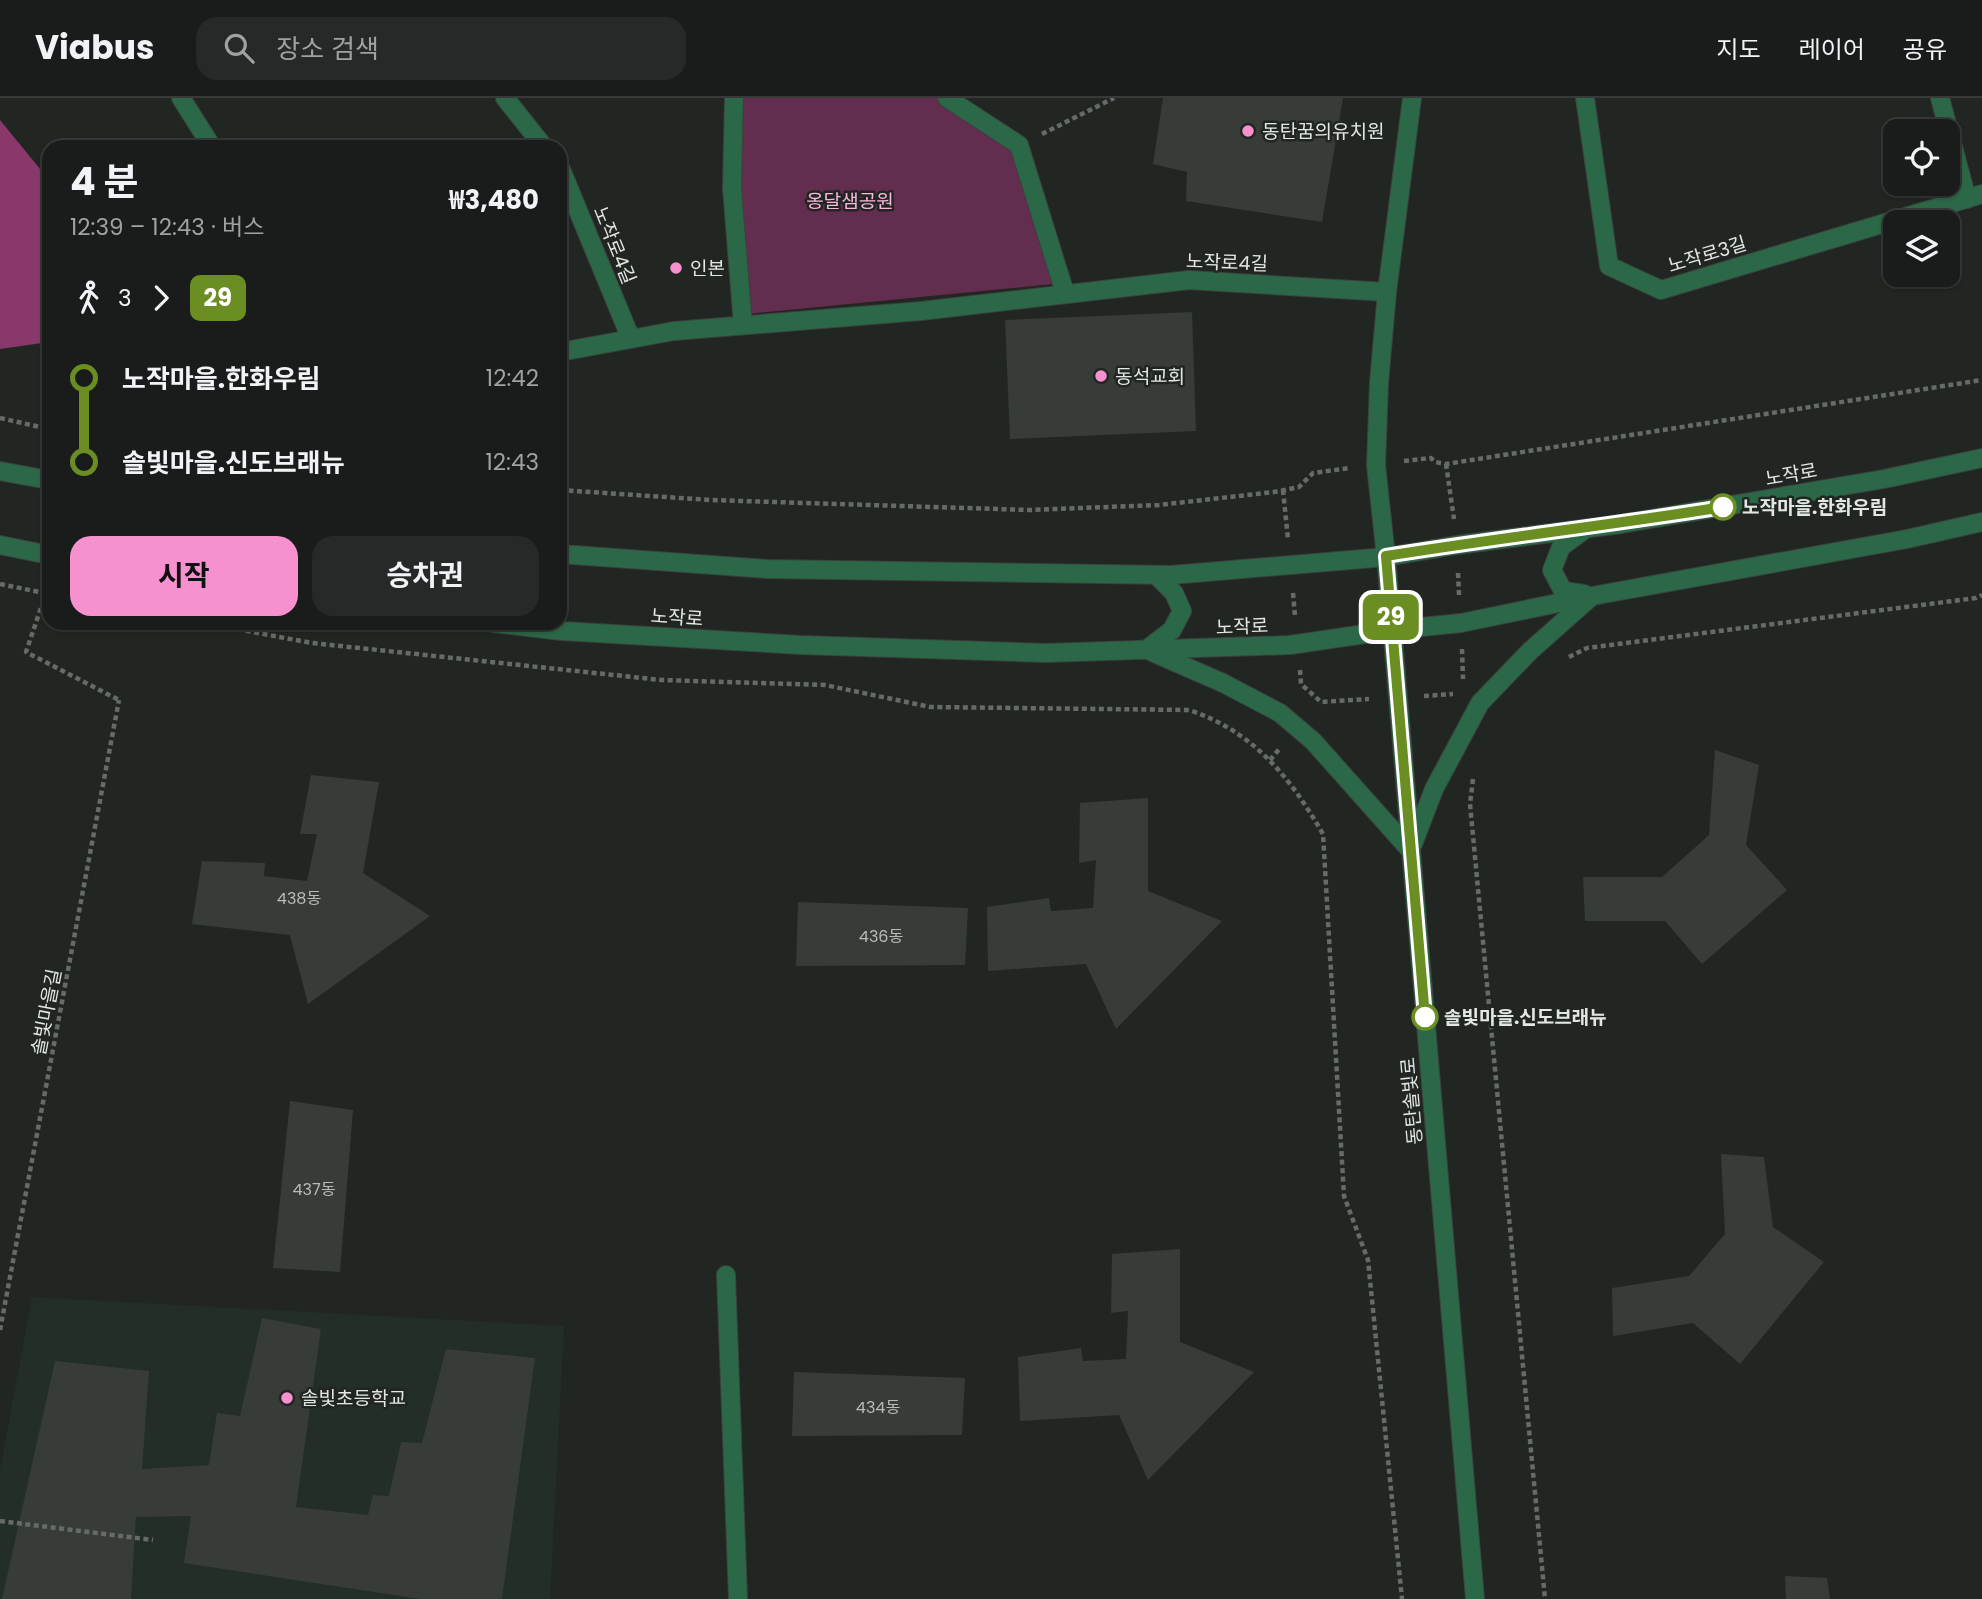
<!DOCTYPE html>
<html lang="ko">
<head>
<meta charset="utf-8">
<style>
  :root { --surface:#191c1a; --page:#262927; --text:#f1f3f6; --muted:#9fa1a2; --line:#373a39; --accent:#f790ce }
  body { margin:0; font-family:Poppins,"Noto Sans KR",sans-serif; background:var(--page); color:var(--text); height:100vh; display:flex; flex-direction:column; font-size:26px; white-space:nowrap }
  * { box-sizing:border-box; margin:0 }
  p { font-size:23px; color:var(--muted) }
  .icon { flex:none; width:38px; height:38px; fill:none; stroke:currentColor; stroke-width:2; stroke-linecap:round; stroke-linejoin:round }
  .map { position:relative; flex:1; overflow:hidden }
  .sheet { position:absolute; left:42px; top:42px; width:525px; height:490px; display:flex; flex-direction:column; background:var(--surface); border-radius:21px; box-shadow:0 2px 5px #0004,0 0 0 2px var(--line) }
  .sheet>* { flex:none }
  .badge { padding:0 14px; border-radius:10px; font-size:24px; line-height:46px }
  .controls { position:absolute; left:1883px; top:21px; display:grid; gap:14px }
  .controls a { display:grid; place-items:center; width:77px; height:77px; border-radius:14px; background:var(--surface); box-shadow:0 2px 5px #0004,0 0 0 2px var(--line); font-size:35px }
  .map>.badge { position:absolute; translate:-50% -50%; box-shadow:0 0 0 4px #fff }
  .legs { display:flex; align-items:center; gap:10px; height:77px; padding:0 28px; font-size:23px }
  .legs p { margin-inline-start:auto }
  .headline { display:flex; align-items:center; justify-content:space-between; height:119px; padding:0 28px }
  h1 { font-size:38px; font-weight:700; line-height:52px }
  .action { display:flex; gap:14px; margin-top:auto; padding:14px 28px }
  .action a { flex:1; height:80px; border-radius:21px; background:var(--accent); color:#111; font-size:28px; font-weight:700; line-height:80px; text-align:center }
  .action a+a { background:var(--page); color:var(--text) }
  ul { padding:0 28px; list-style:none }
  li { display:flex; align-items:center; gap:24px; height:84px; font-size:26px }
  li i { display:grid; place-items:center; width:10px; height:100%; margin:0 9px; background:currentColor }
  li i::after { content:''; width:18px; height:18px; margin:-9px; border:5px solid; border-radius:50%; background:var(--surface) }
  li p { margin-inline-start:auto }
  li:first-child i { background:linear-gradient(#0000 50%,currentColor 0) }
  li:last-child i { background:linear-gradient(currentColor 50%,#0000 0) }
  header { display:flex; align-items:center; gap:42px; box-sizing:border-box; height:98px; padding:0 35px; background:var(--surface); border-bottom:2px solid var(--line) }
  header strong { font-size:33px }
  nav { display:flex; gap:38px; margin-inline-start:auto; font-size:24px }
  .search { width:490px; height:63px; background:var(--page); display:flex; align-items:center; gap:18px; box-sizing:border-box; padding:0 24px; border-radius:21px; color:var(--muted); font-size:26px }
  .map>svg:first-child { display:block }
  .built { fill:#232e27 }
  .green { fill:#632d4f }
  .forest { fill:#8a386c }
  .building { fill:#373c39 }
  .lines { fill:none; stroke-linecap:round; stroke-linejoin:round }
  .minor-casing { stroke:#3c413e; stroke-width:20 }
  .path { stroke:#666b68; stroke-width:4.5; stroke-dasharray:5 3.5; stroke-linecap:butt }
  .minor { stroke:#2b6847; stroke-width:18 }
  .path-bridge { stroke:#666b68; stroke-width:4.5; stroke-dasharray:5 3.5; stroke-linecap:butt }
  .line-1-casing { stroke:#fff; stroke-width:16 }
  .line-1 { stroke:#6b8e23; stroke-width:10 }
  .poi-dot { fill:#f790ce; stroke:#212623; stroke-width:2.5 }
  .stop-1-dot { fill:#fff; stroke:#6b8e23; stroke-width:3.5 }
  .labels { text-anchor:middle; stroke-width:5; stroke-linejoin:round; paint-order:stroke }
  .number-label { font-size:16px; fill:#b8bcb9 }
  .poi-label { font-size:19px; fill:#e3e7e4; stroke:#212623; text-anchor:start }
  .park-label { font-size:19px; fill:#fbb6de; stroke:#212623 }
  .street-label { font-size:19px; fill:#e3e7e4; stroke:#212623 }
  .stop-label { font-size:19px; font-weight:bold; fill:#e3e7e4; stroke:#212623; text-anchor:start }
</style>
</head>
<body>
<header>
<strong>Viabus</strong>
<div class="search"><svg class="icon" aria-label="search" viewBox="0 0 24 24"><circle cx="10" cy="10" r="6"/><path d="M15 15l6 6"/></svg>장소 검색</div>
<nav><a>지도</a><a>레이어</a><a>공유</a></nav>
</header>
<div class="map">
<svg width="1982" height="1501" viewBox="0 0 1982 1501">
  <rect width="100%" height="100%" fill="#212623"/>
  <path class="built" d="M32,1199L564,1228L550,1501H0V1372Z"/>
  <path class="green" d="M740,0H940L1010,46L1053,186L747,216L737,86Z"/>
  <path class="forest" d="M0,22L49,82V244L0,251Z"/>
  <g class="building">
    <path d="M1163,0H1343L1322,124L1186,103L1187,74L1153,66Z"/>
    <path d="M1192,214L1196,333L1010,341L1005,222Z"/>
    <path d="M1715,652L1759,667L1746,747L1787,792L1702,866L1665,823H1585L1583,779H1662L1709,737Z"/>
    <path d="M311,677L379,684L363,775L430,818L308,906L290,837L192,826L202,763L265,765L264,778L307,783L317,736H300Z"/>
    <path d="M1148,700V793L1222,823L1116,931L1086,866L988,873L987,809L1049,800L1051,813L1093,810L1096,762L1079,765L1080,705Z"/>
    <path d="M798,804L968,810L965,867L796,868Z"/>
    <path d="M290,1003L353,1012L340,1174L273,1170Z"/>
    <path d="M1721,1056L1764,1059L1773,1129L1824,1164L1740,1266L1693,1225L1613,1238L1612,1190L1689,1178L1725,1136Z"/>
    <path d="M1180,1151V1244L1254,1274L1148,1382L1119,1317L1020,1323L1018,1259L1081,1250L1083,1263L1126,1261L1128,1213L1111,1215L1112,1156Z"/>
    <path d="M262,1220L321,1231L296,1409L368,1417L373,1397L389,1398L401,1344L422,1345L446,1251L535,1260L502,1501H420L184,1465L191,1418L136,1419L131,1501H2L55,1263L149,1273L142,1371L209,1367L217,1315L240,1318Z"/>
    <path d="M794,1274L965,1280L962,1337L792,1338Z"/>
    <path d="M1785,1478L1827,1480L1830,1501H1786Z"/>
  </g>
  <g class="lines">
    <g class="minor-casing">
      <g id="minor">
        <path d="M181,0L212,49"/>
        <path d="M505,0L544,49"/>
        <path d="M734,0L732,90L743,227"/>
        <path d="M947,0L1019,47L1065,195"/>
        <path d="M1412,0L1387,194L1379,285L1376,367L1386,459L1475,1501"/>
        <path d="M1585,0L1609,168L1661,192L1982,96"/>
        <path d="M1940,0L1967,101"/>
        <path d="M560,69L631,241"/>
        <path d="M560,254L674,233L921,213L1189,182L1387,194"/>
        <path d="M0,373L49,382"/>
        <path d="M1584,432L1561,449L1552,472L1563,493L1584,496"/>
        <path d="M0,447L49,457"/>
        <path d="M560,456L767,471L1171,477L1386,459L1457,447L1621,426L1884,381L1982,360"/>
        <path d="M493,525L562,533L801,547L1046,555L1290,547L1392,532L1461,525L1592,498L1907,441L1982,424"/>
        <path d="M1146,552L1172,532L1182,513L1174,495L1156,477"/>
        <path d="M1152,554L1223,585L1280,615L1313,643L1411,753"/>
        <path d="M1413,746L1434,691L1480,605L1530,553L1592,498"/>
        <path d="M726,1177L738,1501"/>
      </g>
    </g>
    <g class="path">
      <path d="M1042,36L1114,0"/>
      <path d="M0,320L49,331"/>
      <path d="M1404,363L1431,360L1435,364L1446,366L1982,282"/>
      <path d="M1446,366L1454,421"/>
      <path d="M560,392L710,402L1029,412L1159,407L1274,394L1299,389L1313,375L1350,370"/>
      <path d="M1283,392L1288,441"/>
      <path d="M1458,475L1459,497"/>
      <path d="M0,486L49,496"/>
      <path d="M1293,495L1295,518"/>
      <path d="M204,525L312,545L661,582L825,587L930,609L1189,612C1253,633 1290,679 1323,736L1344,1098L1368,1162L1402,1501"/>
      <path d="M1462,551L1463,581"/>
      <path d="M1569,559L1587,550L1976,500L1982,497"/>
      <path d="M1300,572L1301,586L1321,604L1369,601"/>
      <path d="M1424,598L1453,596"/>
      <path d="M1270,662L1281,649"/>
      <path d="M1473,681L1470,706L1545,1501"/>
      <path d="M0,1232L119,602"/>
      <path d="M0,1423L153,1442"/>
    </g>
    <use href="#minor" class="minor"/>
    <path class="path-bridge" d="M49,486L26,554L119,602"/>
  </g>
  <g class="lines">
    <g class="line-1-casing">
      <path id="line-1" d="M1425,919L1386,458C1498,440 1611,427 1723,409"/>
    </g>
    <use href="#line-1" class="line-1"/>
  </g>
  <g class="poi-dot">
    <circle cx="1248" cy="33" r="7"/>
    <circle cx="676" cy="170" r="7"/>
    <circle cx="1101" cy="278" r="7"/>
    <circle cx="287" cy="1300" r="7"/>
  </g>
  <g class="stop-1-dot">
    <circle cx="1723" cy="409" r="12"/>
    <circle cx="1425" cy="919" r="12"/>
  </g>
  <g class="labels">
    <g class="number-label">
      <text x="299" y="806">438동</text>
      <text x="881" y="844">436동</text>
      <text x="314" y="1097">437동</text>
      <text x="878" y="1315">434동</text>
    </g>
    <g class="poi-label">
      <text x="1262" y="40">동탄꿈의유치원</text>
      <text x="690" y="177">인본</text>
      <text x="1115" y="285">동석교회</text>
      <text x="301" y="1307">솔빛초등학교</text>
    </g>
    <g class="park-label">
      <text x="850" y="110">옹달샘공원</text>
    </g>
    <g class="street-label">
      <text transform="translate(615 147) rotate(68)" y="7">노작로4길</text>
      <text transform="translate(1707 156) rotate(-17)" y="7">노작로3길</text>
      <text transform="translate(1227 164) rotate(2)" y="7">노작로4길</text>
      <text transform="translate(1791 376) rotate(-10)" y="7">노작로</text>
      <text transform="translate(677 519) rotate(4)" y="7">노작로</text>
      <text transform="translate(1242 528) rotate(-2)" y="7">노작로</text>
      <text transform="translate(46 914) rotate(-79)" y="7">솔빛마을길</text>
      <text transform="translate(1411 1003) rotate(-95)" y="7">동탄솔빛로</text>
    </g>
    <g class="stop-label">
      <text x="1742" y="416">노작마을.한화우림</text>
      <text x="1444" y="926">솔빛마을.신도브래뉴</text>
    </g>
  </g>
</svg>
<div class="controls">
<a><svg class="icon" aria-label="locate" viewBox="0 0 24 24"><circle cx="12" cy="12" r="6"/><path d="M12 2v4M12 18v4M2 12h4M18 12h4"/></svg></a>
<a><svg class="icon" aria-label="layers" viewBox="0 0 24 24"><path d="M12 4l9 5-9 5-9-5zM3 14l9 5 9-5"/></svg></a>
</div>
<b class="badge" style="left:1391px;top:519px;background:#6b8e23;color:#fff">29</b>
<section class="sheet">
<div class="headline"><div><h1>4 분</h1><p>12:39 – 12:43 · 버스</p></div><b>₩3,480</b></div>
<div class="legs"><svg class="icon" aria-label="walk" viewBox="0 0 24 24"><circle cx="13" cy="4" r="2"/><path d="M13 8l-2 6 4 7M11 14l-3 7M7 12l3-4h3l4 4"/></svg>3<svg class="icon" aria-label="forward" viewBox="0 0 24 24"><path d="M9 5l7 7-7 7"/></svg><b class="badge" style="background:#6b8e23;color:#fff">29</b></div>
<ul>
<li><i style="color:#6b8e23"></i><b>노작마을.한화우림</b><p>12:42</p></li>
<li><i style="color:#6b8e23"></i><b>솔빛마을.신도브래뉴</b><p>12:43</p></li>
</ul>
<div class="action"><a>시작</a><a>승차권</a></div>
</section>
</div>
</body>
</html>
